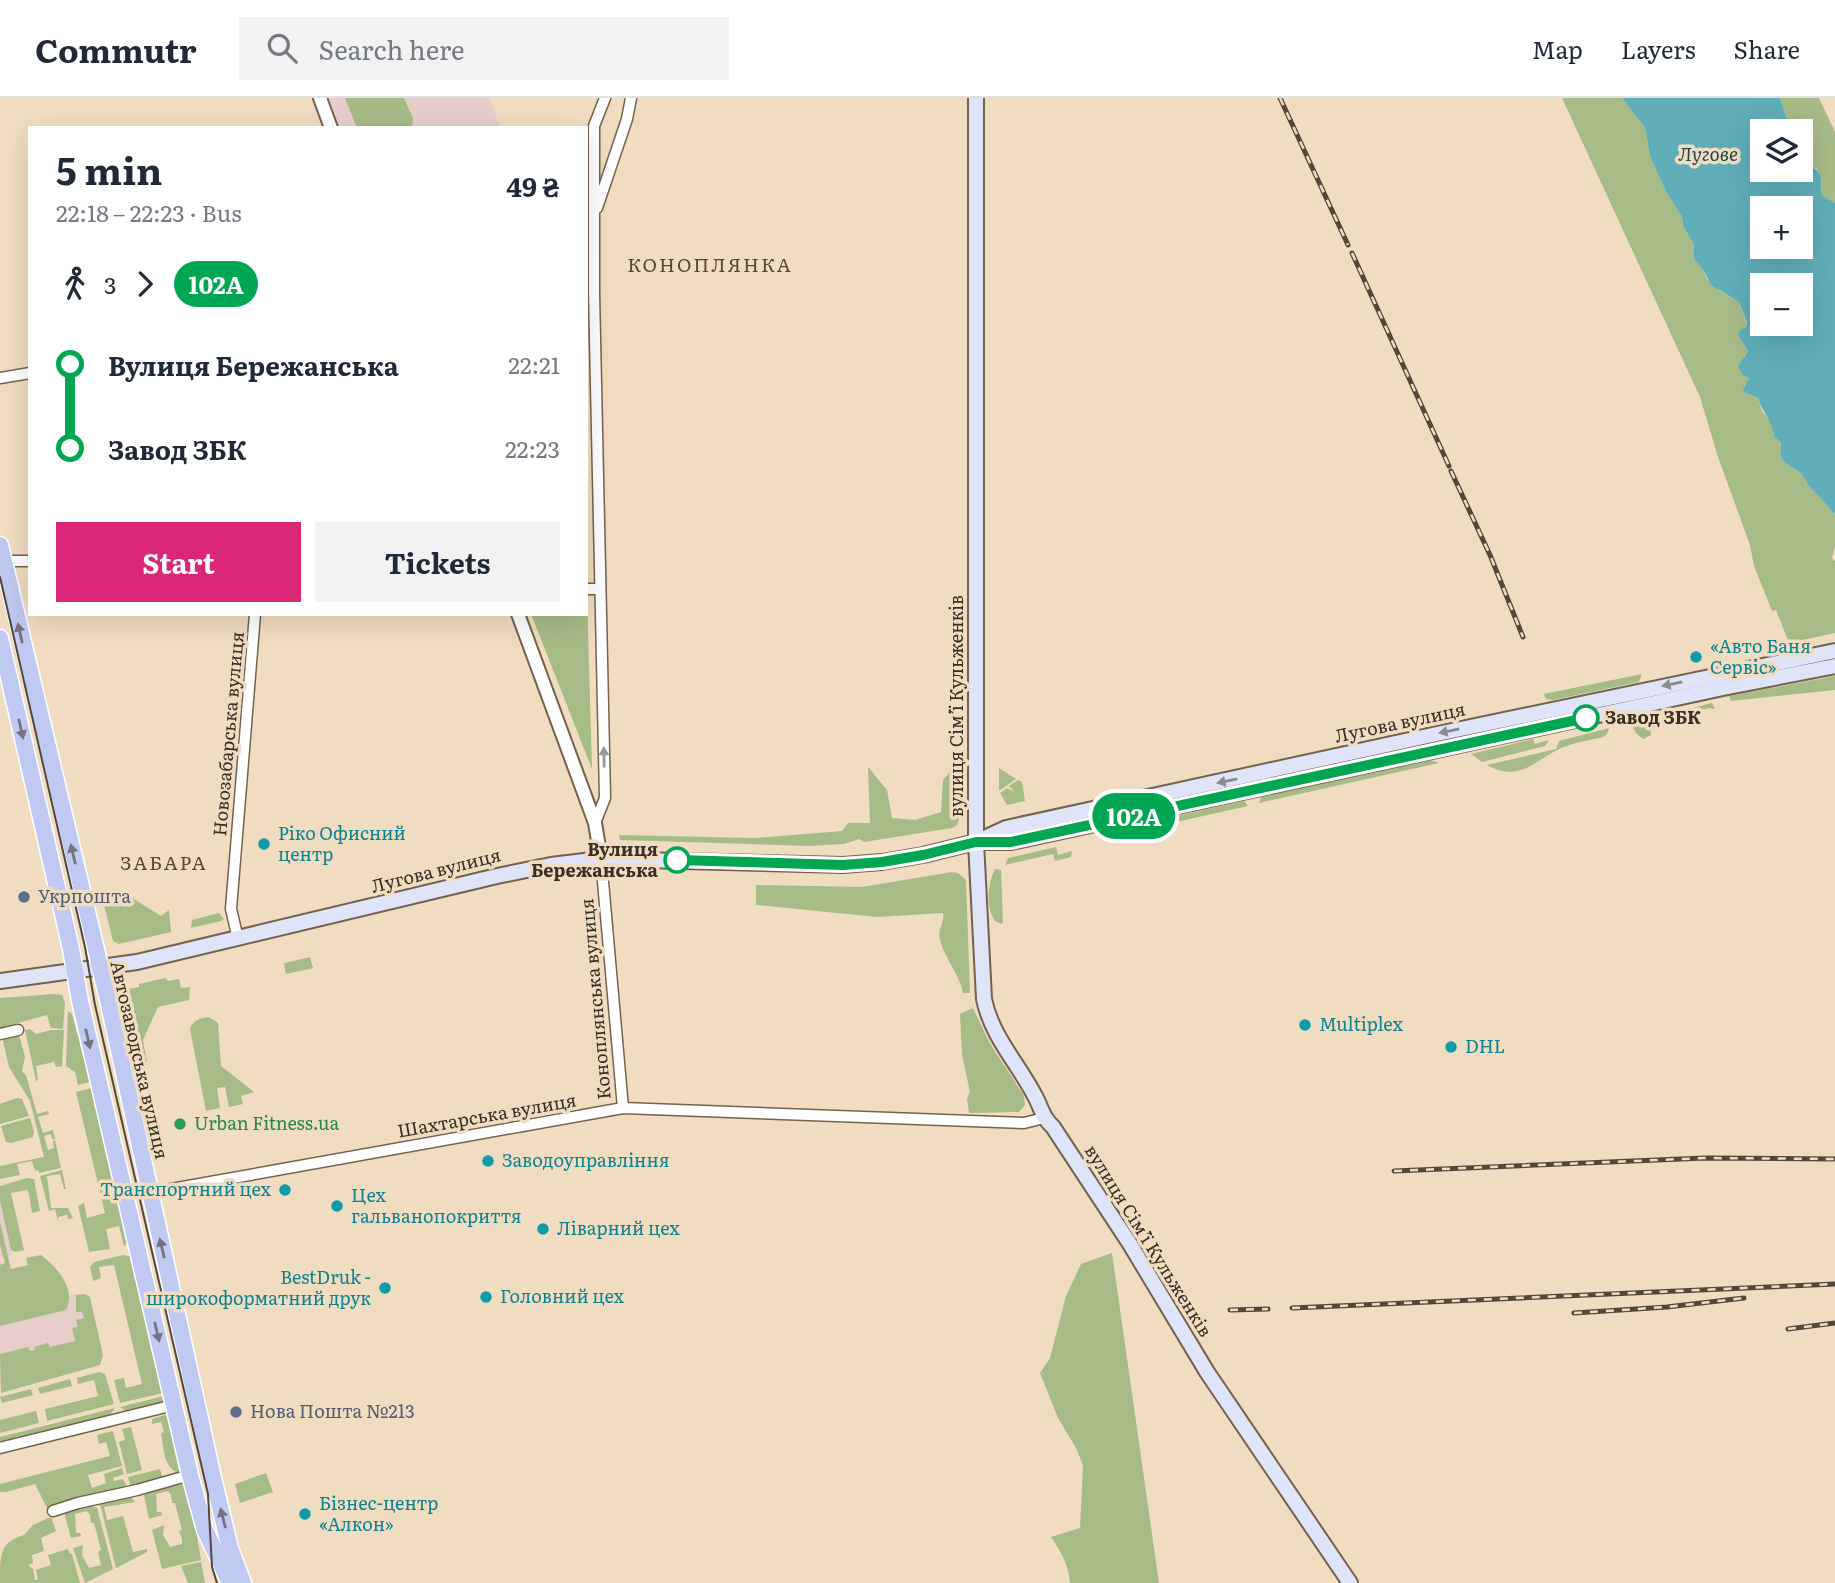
<!DOCTYPE html>
<html lang="en">
<head>
<meta charset="utf-8">
<style>
  :root { --surface:#fff; --page:#f2f2f3; --text:#1f2937; --muted:#747a83; --line:#e0e1e3; --accent:#db2777 }
  body { margin:0; font-family:Literata,serif; background:var(--page); color:var(--text); height:100vh; display:flex; flex-direction:column; font-size:26px; white-space:nowrap }
  * { box-sizing:border-box; margin:0 }
  p { font-size:23px; color:var(--muted) }
  .icon { flex:none; width:38px; height:38px; fill:none; stroke:currentColor; stroke-width:2; stroke-linecap:round; stroke-linejoin:round }
  .map { position:relative; flex:1; overflow:hidden }
  .sheet { position:absolute; left:28px; top:28px; width:560px; height:490px; display:flex; flex-direction:column; background:var(--surface); border-radius:0px; box-shadow:0 7px 28px #0002 }
  .sheet>* { flex:none }
  .badge { padding:0 14px; border-radius:23px; font-size:24px; line-height:46px }
  .controls { position:absolute; left:1750px; top:21px; display:grid; gap:14px }
  .controls a { display:grid; place-items:center; width:63px; height:63px; border-radius:0px; background:var(--surface); box-shadow:0 7px 28px #0002; font-size:35px }
  .map>.badge { position:absolute; translate:-50% -50%; box-shadow:0 0 0 4px #fff }
  .legs { display:flex; align-items:center; gap:10px; height:77px; padding:0 28px; font-size:23px }
  .legs p { margin-inline-start:auto }
  .overview { display:flex; align-items:center; justify-content:space-between; height:119px; padding:0 28px }
  h1 { font-size:38px; font-weight:700; line-height:52px }
  .primary-button { display:flex; gap:14px; margin-top:auto; padding:14px 28px }
  .primary-button a { flex:1; height:80px; border-radius:0px; background:var(--accent); color:#fff; font-size:28px; font-weight:700; line-height:80px; text-align:center }
  .primary-button a+a { background:var(--page); color:var(--text) }
  ul { padding:0 28px; list-style:none }
  li { display:flex; align-items:center; gap:24px; height:84px; font-size:26px }
  li i { display:grid; place-items:center; width:10px; height:100%; margin:0 9px; background:currentColor }
  li i::after { content:''; width:18px; height:18px; margin:-9px; border:5px solid; border-radius:50%; background:var(--surface) }
  li p { margin-inline-start:auto }
  li:first-child i { background:linear-gradient(#0000 50%,currentColor 0) }
  li:last-child i { background:linear-gradient(currentColor 50%,#0000 0) }
  header { display:flex; align-items:center; gap:42px; box-sizing:border-box; height:98px; padding:0 35px; background:var(--surface); border-bottom:2px solid var(--line) }
  header strong { font-size:33px }
  nav { display:flex; gap:38px; margin-inline-start:auto; font-size:24px }
  .search { width:490px; height:63px; background:var(--page); display:flex; align-items:center; gap:18px; box-sizing:border-box; padding:0 24px; border-radius:0px; color:var(--muted); font-size:26px }
  .map>svg:first-child { display:block }
  .education { fill:#e8cecb }
  .green { fill:#a7bb87 }
  .water { fill:#5faeb9; fill-rule:evenodd }
  .lines { fill:none; stroke-linecap:round; stroke-linejoin:round }
  .minor-casing { stroke:#74624b; stroke-width:13 }
  .tertiary-casing { stroke:#74624b; stroke-width:16 }
  .secondary-casing { stroke:#74624b; stroke-width:18 }
  .primary-casing { stroke:#fff; stroke-width:19 }
  .minor { stroke:#fff; stroke-width:10 }
  .tertiary { stroke:#fff; stroke-width:12 }
  .secondary { stroke:#dfe4f8; stroke-width:14 }
  .primary { stroke:#bfc9f1; stroke-width:16 }
  .tram { stroke:#51473b; stroke-width:2 }
  .rail-casing { stroke:#51473b; stroke-width:5 }
  .rail { stroke:#f0dcc1; stroke-width:2.5; stroke-dasharray:8; stroke-linecap:butt }
  .oneway { fill:#747481 }
  .oneway2 { fill:#8b8a8e }
  .oneway3 { fill:#9b9792 }
  .line-1-casing { stroke:#fff; stroke-width:16 }
  .line-1 { stroke:#00a651; stroke-width:10 }
  .culture-dot { fill:#0f9aa8; stroke:#f0dcc1; stroke-width:2.5 }
  .stop-1-dot { fill:#fff; stroke:#00a651; stroke-width:3.5 }
  .service-dot { fill:#5c6f8a; stroke:#f0dcc1; stroke-width:2.5 }
  .leisure-dot { fill:#2e9e5b; stroke:#f0dcc1; stroke-width:2.5 }
  .labels { text-anchor:middle; stroke-width:7; stroke-linejoin:round; paint-order:stroke }
  .culture-label { font-size:18px; fill:#0d838f; stroke:#f0dcc1; text-anchor:start }
  .street-label { font-size:18px; fill:#372f25; stroke:#f0dcc1 }
  .stop-label { font-size:18px; font-weight:bold; fill:#372f25; stroke:#f0dcc1; text-anchor:start }
  .service-label { font-size:18px; fill:#4e5e75; stroke:#f0dcc1; text-anchor:start }
  .leisure-label { font-size:18px; fill:#27864d; stroke:#f0dcc1; text-anchor:start }
  .water-label { font-size:19px; font-style:italic; fill:#21464b; stroke:#f0dcc1 }
  .neighbourhood-label { font-size:19px; letter-spacing:2px; fill:#594831; stroke:#f0dcc1 }
</style>
</head>
<body>
<header>
<strong>Commutr</strong>
<div class="search"><svg class="icon" aria-label="search" viewBox="0 0 24 24"><circle cx="10" cy="10" r="6"/><path d="M15 15l6 6"/></svg>Search here</div>
<nav><a>Map</a><a>Layers</a><a>Share</a></nav>
</header>
<div class="map">
<svg width="1835" height="1485" viewBox="0 0 1835 1485">
  <rect width="100%" height="100%" fill="#f0dcc1"/>
  <g class="education">
    <path d="M329,0H489L501,30H340Z"/>
    <path d="M0,1101L12,1157L0,1160L8,1189L56,1180L69,1197L80,1196L95,1258L0,1283Z"/>
  </g>
  <g class="green">
    <path d="M345,0H404L413,20L412,30H357Z"/>
    <path d="M1562,0H1622L1645,30L1650,58L1666,94L1682,119L1683,128L1694,147V161L1704,173L1707,181L1720,193L1739,204L1747,227L1738,237L1748,253L1744,258L1749,282L1744,288V294L1758,300L1762,313L1773,327V336L1781,345L1780,357L1784,364L1802,376L1808,387L1835,416V449L1832,460L1835,463V535L1789,545L1776,512L1772,513L1754,468L1750,447L1718,359L1700,299Z"/>
    <path d="M1780,0H1819L1835,34V105L1822,97L1817,71L1811,67L1808,49L1801,46V33H1798L1795,26L1786,19Z"/>
    <path d="M586,497H587L592,671L531,516H586Z"/>
    <path d="M1642,576L1639,584L1553,602L1546,601L1544,596Z"/>
    <path d="M1835,578V592L1731,603L1729,598Z"/>
    <path d="M1712,605L1715,611H1713L1709,610L1674,620L1667,617Z"/>
    <path d="M1651,621V637L1643,641L1636,635L1631,626Z"/>
    <path d="M1609,630L1607,636L1603,639C1590,642 1577,644 1564,649C1536,660 1521,686 1487,667L1556,651L1559,643Z"/>
    <path d="M1533,641L1535,646L1549,642L1545,648L1482,664L1471,656Z"/>
    <path d="M962,660L964,663L965,704L957,727L952,730L864,744L859,741L844,746L809,748L620,742L619,737L755,740L842,733L848,725H870L868,669L887,692L892,720L915,722L941,714L943,682Z"/>
    <path d="M1430,662L1439,665L1259,705L1261,699Z"/>
    <path d="M999,670L1016,681L999,693Z"/>
    <path d="M1018,682L1022,684L1025,703L1007,707L1000,695L1007,690L1015,694L1009,688Z"/>
    <path d="M1244,703L1248,708L1118,737L1117,731Z"/>
    <path d="M1056,749L1058,757L1072,753L1071,759L1055,763L1053,756L1005,767L1008,760Z"/>
    <path d="M995,771L1001,772L1003,824L1001,826L995,823C985,808 988,785 995,771Z"/>
    <path d="M952,774L958,775L966,782L970,895H963C959,875 945,861 940,842C937,831 945,825 943,815L877,819L756,807V787L862,789Z"/>
    <path d="M126,796L161,818L169,812L171,834L119,846L113,843L103,803L116,807Z"/>
    <path d="M219,815L224,821L221,823L191,830L192,822Z"/>
    <path d="M310,859L313,870L286,876L284,865Z"/>
    <path d="M165,880L168,883L179,881L181,890L190,889L189,902L158,909L143,942L147,964L141,966L132,922L130,920L129,891L139,889V886Z"/>
    <path d="M54,896L62,897L65,905L63,931L51,930L47,917L0,930V900Z"/>
    <path d="M973,910L989,944L1024,998L1025,1007L1019,1014L969,1015L967,1000L970,994L962,957L960,916Z"/>
    <path d="M68,913L72,916L90,984L78,987L75,974L66,968Z"/>
    <path d="M209,919L218,925L221,968L254,994L241,998L243,1006L229,1009L225,989L217,990L220,1010L206,1013L190,931C193,922 200,920 209,919Z"/>
    <path d="M30,931L36,936L51,932H64L62,968L56,969L54,964L36,968L38,982L36,983L25,932Z"/>
    <path d="M19,937L25,959L22,973L26,977L37,1016L48,1013L49,1016L38,1019L43,1035L53,1032L55,1041H52L51,1036L44,1038L48,1052L54,1050L53,1043L55,1042L61,1070L39,1075L38,1072L35,1073L32,1063L17,1066L20,1077L0,1081V1068L44,1059L30,1003L9,969L3,943V941Z"/>
    <path d="M92,990L129,1143L124,1148L119,1128L106,1131L110,1151L89,1154L78,1108L84,1105L87,1120L105,1115L76,994Z"/>
    <path d="M17,1000L22,1001L29,1018L0,1026V1006Z"/>
    <path d="M30,1020L34,1034L33,1039L11,1045L6,1044L1,1028Z"/>
    <path d="M62,1072L66,1091H64L60,1076L47,1078L51,1110H68L73,1120L68,1121L67,1117L58,1119V1123L55,1111L49,1113L40,1078Z"/>
    <path d="M27,1080L34,1081L40,1113L32,1115L29,1096L27,1092L11,1095L24,1152L15,1154L11,1152L0,1103V1088Z"/>
    <path d="M0,1124L11,1171L28,1167L26,1160L41,1157C56,1168 77,1191 66,1212L0,1228V1167L5,1165L0,1147Z"/>
    <path d="M1112,1155L1159,1485H1070C1069,1468 1061,1453 1051,1439L1080,1430L1083,1367L1076,1350L1058,1320L1040,1275L1050,1260L1066,1198L1081,1166Z"/>
    <path d="M123,1157L133,1159L163,1295L120,1305L114,1282L124,1280L126,1290L142,1286L114,1167L99,1169L101,1180L93,1183L90,1169L94,1164Z"/>
    <path d="M85,1196L90,1199L103,1257L100,1267L1,1295L0,1256L28,1249L30,1253L35,1252L34,1249L48,1245L50,1249L75,1243L72,1230L78,1229L76,1222L84,1220L82,1214H76V1197Z"/>
    <path d="M99,1274L105,1276L114,1306L47,1323L45,1311L98,1298L94,1282L78,1286L77,1280Z"/>
    <path d="M70,1281L72,1288L40,1296L38,1290Z"/>
    <path d="M31,1291L33,1297L2,1305L0,1299Z"/>
    <path d="M164,1298L165,1303L162,1304L126,1313L120,1309Z"/>
    <path d="M115,1310L110,1317L0,1345V1339Z"/>
    <path d="M36,1313L39,1325L0,1335V1322Z"/>
    <path d="M168,1316L181,1372L179,1375C163,1370 164,1350 161,1335L164,1334L161,1324L152,1326V1321Z"/>
    <path d="M131,1329L142,1372L127,1376L119,1344L125,1342L122,1331Z"/>
    <path d="M113,1333L122,1368L88,1377L92,1390L106,1385L104,1376L122,1370L124,1376L113,1380L114,1383L122,1381L125,1384L127,1391L48,1412L35,1386L6,1394H0V1386L110,1358L106,1344L99,1346L97,1337Z"/>
    <path d="M160,1371L163,1382L131,1390L128,1379Z"/>
    <path d="M266,1375L273,1394L240,1405L235,1386Z"/>
    <path d="M183,1384L194,1420L201,1462L162,1471L152,1432L164,1427L163,1437L170,1449L182,1446V1441L179,1433L182,1432C180,1423 177,1414 175,1405H172L171,1397L168,1393L156,1396L157,1414H161L162,1417L149,1421L144,1397L147,1393Z"/>
    <path d="M129,1397L135,1404L104,1409L107,1422L123,1418L133,1454L147,1451V1454L116,1470L100,1406L114,1403L116,1399Z"/>
    <path d="M90,1407L97,1410L113,1471L85,1485L73,1450L83,1447L82,1457L89,1470L101,1467L98,1454L101,1452L94,1425H91L90,1417L87,1413L75,1416L76,1435H80L81,1438L71,1440L64,1414Z"/>
    <path d="M51,1419L56,1433L41,1440L44,1453L32,1457L33,1465L28,1467L33,1471L35,1482H38L36,1472L51,1467L48,1457L68,1451L70,1456H72L80,1485H0C0,1454 0,1445 24,1437L33,1427Z"/>
    <path d="M201,1464L205,1485H188L181,1468Z"/>
  </g>
  <path class="water" d="M1622,0H1780L1786,19L1795,26L1798,33H1762V72H1801V46L1811,53V67C1827,80 1818,81 1822,97L1835,105V416L1808,387L1802,376L1784,364L1780,357L1781,345L1774,338C1772,321 1763,316 1758,300L1744,294L1743,291L1749,280L1742,276L1738,268L1748,253L1738,237L1740,232L1746,229L1747,225L1739,204L1711,187L1704,173L1694,161V147L1683,128L1682,119L1666,94L1650,58L1645,30ZM1762,110H1801V149H1762ZM1762,187H1801V226H1762Z"/>
  <g class="lines">
    <g class="minor-casing">
      <g id="minor">
        <path d="M597,110L627,21L631,0"/>
        <path d="M0,280L30,275"/>
        <path d="M4,463H30"/>
        <path d="M586,491H599"/>
        <path d="M595,725L605,700L594,195V28L605,0"/>
        <path d="M601,761L623,1010"/>
        <path d="M238,841L231,811L255,516"/>
        <path d="M0,936L18,932"/>
        <path d="M149,1095L623,1010L1024,1025L1044,1020"/>
        <path d="M0,1350L174,1307"/>
        <path d="M53,1413L78,1405L137,1392L190,1377"/>
      </g>
    </g>
    <g class="tertiary-casing">
      <g id="tertiary">
        <path d="M320,0L331,30"/>
        <path d="M518,516L595,725L601,761"/>
      </g>
    </g>
    <g class="secondary-casing">
      <g id="secondary">
        <path d="M976,0V744L984,901C992,940 1019,966 1036,1000C1042,1012 1043,1020 1053,1029L1130,1146L1207,1274L1350,1485"/>
        <path d="M981,744H1011L1723,590L1835,568"/>
        <path d="M0,883L137,864L497,778L551,767L601,761L843,767L882,764L923,757L976,744L1006,730L1437,636L1835,553"/>
      </g>
    </g>
    <g class="primary-casing">
      <g id="primary">
        <path d="M0,447L108,902L213,1380L230,1450L243,1485"/>
        <path d="M0,540L71,851L80,903L190,1377L205,1432L230,1485"/>
      </g>
    </g>
    <use href="#minor" class="minor"/>
    <use href="#tertiary" class="tertiary"/>
    <use href="#secondary" class="secondary"/>
    <use href="#primary" class="primary"/>
    <path class="tram" d="M0,479L85,849L95,907L208,1396L212,1469L217,1485"/>
    <g class="rail-casing">
      <g id="rail">
        <path d="M1280,0L1348,147"/>
        <path d="M1352,155L1449,368"/>
        <path d="M1451,373L1490,457L1523,539"/>
        <path d="M1394,1073L1705,1060L1835,1061"/>
        <path d="M1292,1210L1835,1186"/>
        <path d="M1230,1212L1268,1211"/>
        <path d="M1574,1215L1667,1209L1744,1200"/>
        <path d="M1788,1231L1835,1225"/>
      </g>
    </g>
    <use href="#rail" class="rail"/>
  </g>
  <defs><path id="oneway-solid" d="M-6-.8H1V-3.2L6.5 0L1 3.2V.8H-6Z" transform="scale(1.75)"/></defs>
  <g class="oneway">
    <use href="#oneway-solid" transform="translate(20 535) rotate(-103)"/>
    <use href="#oneway-solid" transform="translate(21 631) rotate(77)"/>
    <use href="#oneway-solid" transform="translate(73 756) rotate(-103)"/>
    <use href="#oneway-solid" transform="translate(88 941) rotate(77)"/>
    <use href="#oneway-solid" transform="translate(162 1150) rotate(-103)"/>
    <use href="#oneway-solid" transform="translate(157 1234) rotate(77)"/>
    <use href="#oneway-solid" transform="translate(223 1420) rotate(-104)"/>
  </g>
  <g class="oneway2">
    <use href="#oneway-solid" transform="translate(1672 586) rotate(168)"/>
    <use href="#oneway-solid" transform="translate(1449 633) rotate(168)"/>
    <use href="#oneway-solid" transform="translate(1227 683) rotate(168)"/>
  </g>
  <use class="oneway3" href="#oneway-solid" transform="translate(604 659) rotate(-91)"/>
  <g class="lines">
    <g class="line-1-casing">
      <path id="line-1" d="M677,762L843,767L882,764L923,757L976,744H1011L1586,620"/>
    </g>
    <use href="#line-1" class="line-1"/>
  </g>
  <g class="culture-dot">
    <circle cx="1696" cy="559" r="7"/>
    <circle cx="264" cy="746" r="7"/>
    <circle cx="1305" cy="927" r="7"/>
    <circle cx="1451" cy="949" r="7"/>
    <circle cx="488" cy="1063" r="7"/>
    <circle cx="285" cy="1092" r="7"/>
    <circle cx="337" cy="1108" r="7"/>
    <circle cx="543" cy="1131" r="7"/>
    <circle cx="385" cy="1190" r="7"/>
    <circle cx="486" cy="1199" r="7"/>
    <circle cx="305" cy="1416" r="7"/>
  </g>
  <g class="stop-1-dot">
    <circle cx="1586" cy="620" r="12"/>
    <circle cx="677" cy="762" r="12"/>
  </g>
  <g class="service-dot">
    <circle cx="24" cy="799" r="7"/>
    <circle cx="236" cy="1314" r="7"/>
  </g>
  <circle class="leisure-dot" cx="180" cy="1026" r="7"/>
  <g class="labels">
    <g class="culture-label">
      <text x="1710" y="555">«Авто Баня<tspan x="1710" dy="21">Сервіс»</tspan></text>
      <text x="278" y="742">Ріко Офисний<tspan x="278" dy="21">центр</tspan></text>
      <text x="1319" y="933">Multiplex</text>
      <text x="1465" y="955">DHL</text>
      <text x="502" y="1069">Заводоуправління</text>
      <text x="271" y="1098" text-anchor="end">Транспортний цех</text>
      <text x="351" y="1104">Цех<tspan x="351" dy="21">гальванопокриття</tspan></text>
      <text x="557" y="1137">Ліварний цех</text>
      <text x="371" y="1186" text-anchor="end">BestDruk -<tspan x="371" dy="21">широкоформатний друк</tspan></text>
      <text x="500" y="1205">Головний цех</text>
      <text x="319" y="1412">Бізнес-центр<tspan x="319" dy="21">«Алкон»</tspan></text>
    </g>
    <g class="street-label">
      <text transform="translate(957 608) rotate(-90)" y="6">вулиця Сімʼї Кульженків</text>
      <text transform="translate(1400 625) rotate(-12)" y="6">Лугова вулиця</text>
      <text transform="translate(229 636) rotate(-85)" y="6">Новозабарська вулиця</text>
      <text transform="translate(436 773) rotate(-14)" y="6">Лугова вулиця</text>
      <text transform="translate(596 901) rotate(-95)" y="6">Коноплянська вулиця</text>
      <text transform="translate(139 962) rotate(77)" y="6">Автозаводська вулиця</text>
      <text transform="translate(487 1018) rotate(-10)" y="6">Шахтарська вулиця</text>
      <text transform="translate(1148 1143) rotate(58)" y="6">вулиця Сімʼї Кульженків</text>
    </g>
    <g class="stop-label">
      <text x="1605" y="626">Завод ЗБК</text>
      <text x="658" y="758" text-anchor="end">Вулиця<tspan x="658" dy="21">Бережанська</tspan></text>
    </g>
    <g class="service-label">
      <text x="38" y="805">Укрпошта</text>
      <text x="250" y="1320">Нова Пошта №213</text>
    </g>
    <g class="leisure-label">
      <text x="194" y="1032">Urban Fitness.ua</text>
    </g>
    <g class="water-label">
      <text x="1708" y="63">Лугове</text>
    </g>
    <g class="neighbourhood-label">
      <text x="710" y="174">КОНОПЛЯНКА</text>
      <text x="164" y="772">ЗАБАРА</text>
    </g>
  </g>
</svg>
<div class="controls">
<a><svg class="icon" aria-label="layers" viewBox="0 0 24 24"><path d="M12 4l9 5-9 5-9-5zM3 14l9 5 9-5"/></svg></a>
<a>+</a>
<a>−</a>
</div>
<b class="badge" style="left:1134px;top:718px;background:#00a651;color:#fff">102А</b>
<section class="sheet">
<div class="overview"><div><h1>5 min</h1><p>22:18 – 22:23 · Bus</p></div><b>49 ₴</b></div>
<div class="legs"><svg class="icon" aria-label="walk" viewBox="0 0 24 24"><circle cx="13" cy="4" r="2"/><path d="M13 8l-2 6 4 7M11 14l-3 7M7 12l3-4h3l4 4"/></svg>3<svg class="icon" aria-label="forward" viewBox="0 0 24 24"><path d="M9 5l7 7-7 7"/></svg><b class="badge" style="background:#00a651;color:#fff">102А</b></div>
<ul>
<li><i style="color:#00a651"></i><b>Вулиця Бережанська</b><p>22:21</p></li>
<li><i style="color:#00a651"></i><b>Завод ЗБК</b><p>22:23</p></li>
</ul>
<div class="primary-button"><a>Start</a><a>Tickets</a></div>
</section>
</div>
</body>
</html>
